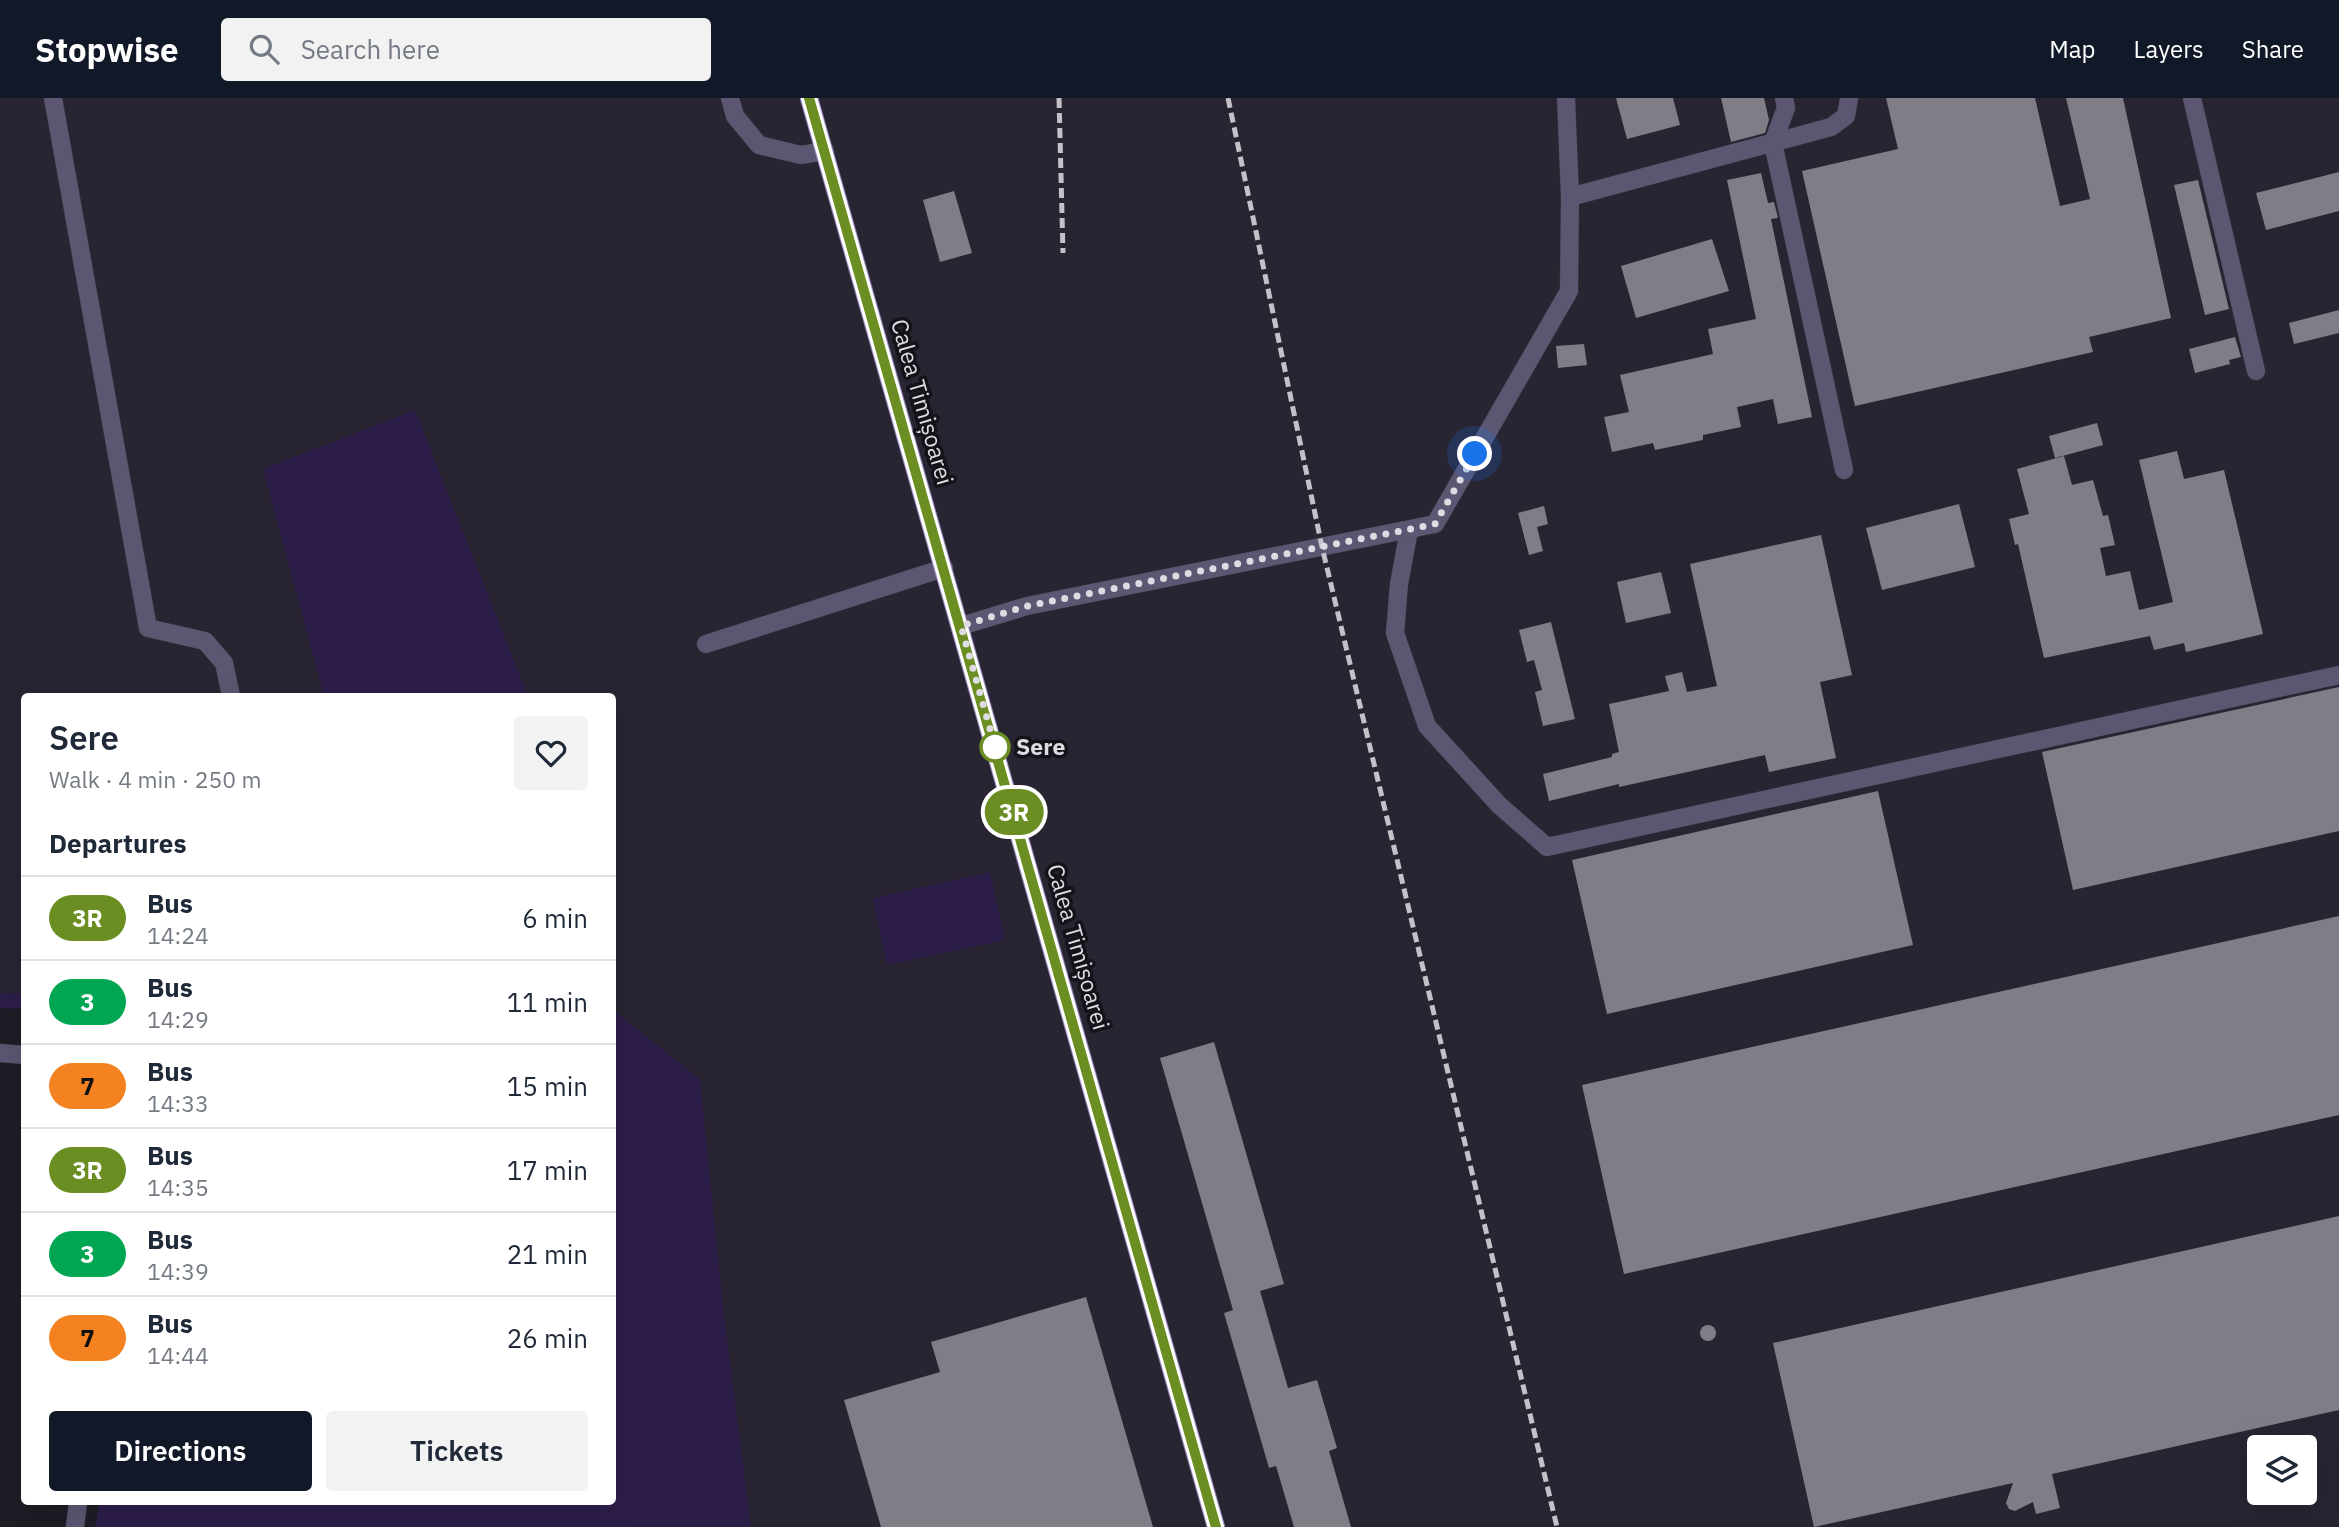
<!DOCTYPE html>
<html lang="en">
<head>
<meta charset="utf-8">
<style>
  :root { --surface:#fff; --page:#f2f2f3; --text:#1f2937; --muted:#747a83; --line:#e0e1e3; --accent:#111827 }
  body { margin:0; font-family:"IBM Plex Sans",sans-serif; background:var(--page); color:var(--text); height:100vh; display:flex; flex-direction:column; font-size:26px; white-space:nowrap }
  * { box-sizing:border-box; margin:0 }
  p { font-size:23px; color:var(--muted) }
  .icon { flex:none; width:38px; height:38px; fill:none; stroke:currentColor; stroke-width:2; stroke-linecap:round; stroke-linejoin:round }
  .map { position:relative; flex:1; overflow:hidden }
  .drawer { position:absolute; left:21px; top:595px; width:595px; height:812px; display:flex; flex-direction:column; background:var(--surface); border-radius:7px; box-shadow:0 7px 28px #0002 }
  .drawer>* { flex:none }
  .badge { padding:0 14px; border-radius:23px; font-size:24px; line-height:46px }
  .controls { position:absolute; left:2247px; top:1337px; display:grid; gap:14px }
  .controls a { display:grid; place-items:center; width:70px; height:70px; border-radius:7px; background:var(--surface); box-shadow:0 7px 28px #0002; font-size:35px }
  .you { position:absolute; width:35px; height:35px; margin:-18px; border:5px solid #fff; border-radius:50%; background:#1a73e8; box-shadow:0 0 0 10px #1a73e833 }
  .map>.badge { position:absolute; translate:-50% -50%; box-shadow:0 0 0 4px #fff }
  h2 { padding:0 28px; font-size:26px; line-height:63px }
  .round { display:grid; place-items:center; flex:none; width:74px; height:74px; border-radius:7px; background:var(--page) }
  .summary { display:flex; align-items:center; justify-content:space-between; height:119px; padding:0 28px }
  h1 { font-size:33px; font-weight:600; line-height:52px }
  .cta { display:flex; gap:14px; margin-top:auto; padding:14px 28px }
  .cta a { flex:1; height:80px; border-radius:7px; background:var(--accent); color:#fff; font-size:28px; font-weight:600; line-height:80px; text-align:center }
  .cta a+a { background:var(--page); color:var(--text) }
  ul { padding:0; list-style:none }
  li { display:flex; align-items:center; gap:21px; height:84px; padding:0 28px; border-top:2px solid var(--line) }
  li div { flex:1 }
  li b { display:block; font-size:26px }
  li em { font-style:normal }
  li .badge { min-width:77px; font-weight:700; text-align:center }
  header { display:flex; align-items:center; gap:42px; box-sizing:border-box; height:98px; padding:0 35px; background:var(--accent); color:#fff }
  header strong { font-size:33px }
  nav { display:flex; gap:38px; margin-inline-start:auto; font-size:24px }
  .search { width:490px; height:63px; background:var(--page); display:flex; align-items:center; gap:18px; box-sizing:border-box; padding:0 24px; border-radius:7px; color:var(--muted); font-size:26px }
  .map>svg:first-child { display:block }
  .built { fill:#282432; fill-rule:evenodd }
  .green { fill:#2d1e49 }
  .building { fill:#807d87 }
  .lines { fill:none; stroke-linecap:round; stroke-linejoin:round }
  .minor-casing { stroke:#39373f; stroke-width:19 }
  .major-casing { stroke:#39373f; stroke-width:19 }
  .minor { stroke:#5d5672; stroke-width:18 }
  .major { stroke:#9e8ec9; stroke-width:18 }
  .rail { stroke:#c3c2c8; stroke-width:5; stroke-dasharray:10 5; stroke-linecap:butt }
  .line-casing { stroke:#fff; stroke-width:16 }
  .line { stroke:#6b8e23; stroke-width:10 }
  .walk { stroke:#dddce2; stroke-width:7; stroke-dasharray:0 12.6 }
  .stop-dot { fill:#fff; stroke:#6b8e23; stroke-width:3.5 }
  .labels { text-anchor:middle; stroke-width:7; stroke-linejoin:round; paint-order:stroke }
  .street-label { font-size:23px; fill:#dddce2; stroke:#15131a }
  .stop-label { font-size:23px; font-weight:bold; fill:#dddce2; stroke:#15131a; text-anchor:start }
</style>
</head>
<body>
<header>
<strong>Stopwise</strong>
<div class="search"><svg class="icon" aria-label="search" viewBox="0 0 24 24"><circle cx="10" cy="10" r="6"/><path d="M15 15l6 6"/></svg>Search here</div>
<nav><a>Map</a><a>Layers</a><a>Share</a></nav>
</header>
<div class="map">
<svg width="2339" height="1429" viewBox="0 0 2339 1429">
  <rect width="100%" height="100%" fill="#1e1c24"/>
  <path class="built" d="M0,0H2339V1429H751L723,1209L700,981L613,912L612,598H528L415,312L263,371L324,598H24V896L0,895ZM2259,1349H2305V1395H2259Z"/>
  <g class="green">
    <path d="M415,312L528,598H324L263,371Z"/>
    <path d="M990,774L1005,842L887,867L873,800Z"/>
    <path d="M0,895L24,896V911L0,910Z"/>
    <path d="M613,912L700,981L723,1209L751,1429H95L100,1404H612Z"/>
  </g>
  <g class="building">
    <path d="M1616,0H1673L1680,27L1627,41Z"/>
    <path d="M1721,0H1764L1769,22L1765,35L1731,44Z"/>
    <path d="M1886,0H2035L2060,108L2090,101L2066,0H2123L2171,220L2089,239L2093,254L1855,308L1802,73L1898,51Z"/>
    <path d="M2339,74V113L2266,132L2256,95Z"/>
    <path d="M1761,75L1768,105L1774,104L1778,120L1771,121L1812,319L1778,326L1773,301L1737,309L1741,329L1703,337V342L1655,352L1653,345L1612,354L1604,319L1629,314L1620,277L1713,256L1708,231L1756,221L1727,82Z"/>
    <path d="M2198,82L2229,211L2205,217L2174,87Z"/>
    <path d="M954,93L972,155L940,164L923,102Z"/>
    <path d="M1712,141L1729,193L1636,220L1621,168Z"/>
    <path d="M2339,212V235L2294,246L2289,225Z"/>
    <path d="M2235,239L2241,259L2229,262L2230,266L2195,275L2189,251Z"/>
    <path d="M1584,246L1587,267L1558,270L1556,248Z"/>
    <path d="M2097,325L2103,347L2055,360L2049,338Z"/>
    <path d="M2177,353L2184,381L2224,372L2263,536L2186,554L2184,545L2154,552L2150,538L2044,560L2018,446L2015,447L2009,421L2029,416L2017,371L2064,358L2072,387L2093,382L2103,418L2108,417L2115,447L2100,450L2106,478L2130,473L2139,512L2173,504L2139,362Z"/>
    <path d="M1959,406L1975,469L1882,492L1866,430Z"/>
    <path d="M1544,408L1548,426L1537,429L1543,453L1529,457L1518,415Z"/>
    <path d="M1821,437L1852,577L1820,584L1836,660L1769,674L1765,657L1619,689V686L1549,703L1543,676L1612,659V656L1619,654L1609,606L1669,593L1665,578L1682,574L1687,594L1717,588L1690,466Z"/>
    <path d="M1661,474L1671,515L1626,525L1617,484Z"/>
    <path d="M1551,524L1575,621L1543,628L1535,594L1542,592L1534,562L1527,564L1519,532Z"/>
    <path d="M2339,589V733L2073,792L2042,654Z"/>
    <path d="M1878,693L1913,847L1607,916L1572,762Z"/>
    <path d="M2339,818V1017L1624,1176L1582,987Z"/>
    <path d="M1214,944L1284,1186L1260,1193L1288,1290L1317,1282L1337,1350L1329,1353L1351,1429H1294L1276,1368L1269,1370L1224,1215L1233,1212L1160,960Z"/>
    <path d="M2339,1118V1312L2052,1376L2060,1410L2036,1416L2033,1404L2015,1413L2009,1411L2006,1405L2013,1385L1814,1429L1773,1245Z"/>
    <path d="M1086,1199L1153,1429H881L844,1302L940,1274L931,1244Z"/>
    <circle cx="1708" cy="1235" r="8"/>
  </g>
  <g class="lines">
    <g class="minor-casing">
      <g id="minor">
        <path d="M53,0L148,530L205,543L224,565L231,598"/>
        <path d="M730,0L735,18L759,47L801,57L825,53"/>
        <path d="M1784,0L1786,10L1773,45L1844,372"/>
        <path d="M2192,0L2256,273"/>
        <path d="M1570,99L1831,29L1846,18L1849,0"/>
        <path d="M1409,432L1399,486L1395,535L1427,628L1499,707L1547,749L2339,577"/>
        <path d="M961,528L1027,508L1435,426L1569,193L1570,99L1566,0"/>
        <path d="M706,546L944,470"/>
        <path d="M0,955L24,957"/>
        <path d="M75,1429L78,1404"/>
      </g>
    </g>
    <g class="major-casing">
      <path id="major" d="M809,0L1216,1429"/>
    </g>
    <use href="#minor" class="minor"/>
    <use href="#major" class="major"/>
    <g class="rail">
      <path d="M1059,0L1063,155"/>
      <path d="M1228,0L1322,449L1557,1429"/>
    </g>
  </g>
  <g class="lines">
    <g class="line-casing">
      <path id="line" d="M809,0L1216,1429"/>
    </g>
    <use href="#line" class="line"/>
    <path class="walk" d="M995,649L996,652L961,528L1027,508L1435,426L1475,356"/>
  </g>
  <circle class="stop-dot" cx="995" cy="649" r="14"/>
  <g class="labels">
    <g class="street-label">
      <text transform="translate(922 304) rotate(74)" y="8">Calea Timișoarei</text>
      <text transform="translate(1078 849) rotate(74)" y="8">Calea Timișoarei</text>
    </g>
    <g class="stop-label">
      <text x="1016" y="657">Sere</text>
    </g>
  </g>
</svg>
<div class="controls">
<a><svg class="icon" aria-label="layers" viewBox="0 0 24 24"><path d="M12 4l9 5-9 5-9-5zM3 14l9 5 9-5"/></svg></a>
</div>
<div class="you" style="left:1475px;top:356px"></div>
<b class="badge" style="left:1014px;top:714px;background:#6b8e23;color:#fff">3R</b>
<section class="drawer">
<div class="summary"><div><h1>Sere</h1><p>Walk · 4 min · 250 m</p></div><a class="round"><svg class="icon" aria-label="heart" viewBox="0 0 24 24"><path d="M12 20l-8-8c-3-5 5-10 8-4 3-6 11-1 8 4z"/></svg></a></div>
<h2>Departures</h2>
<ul>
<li><span class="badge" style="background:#6b8e23;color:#fff">3R</span><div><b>Bus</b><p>14:24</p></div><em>6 min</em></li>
<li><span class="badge" style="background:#00a651;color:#fff">3</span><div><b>Bus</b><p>14:29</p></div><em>11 min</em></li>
<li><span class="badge" style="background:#f58220;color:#111">7</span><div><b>Bus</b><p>14:33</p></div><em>15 min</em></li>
<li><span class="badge" style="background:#6b8e23;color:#fff">3R</span><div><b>Bus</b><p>14:35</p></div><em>17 min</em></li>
<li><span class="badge" style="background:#00a651;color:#fff">3</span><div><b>Bus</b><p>14:39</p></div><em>21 min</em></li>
<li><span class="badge" style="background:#f58220;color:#111">7</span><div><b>Bus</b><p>14:44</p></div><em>26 min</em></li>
</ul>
<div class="cta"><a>Directions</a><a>Tickets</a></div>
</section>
</div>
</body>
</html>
